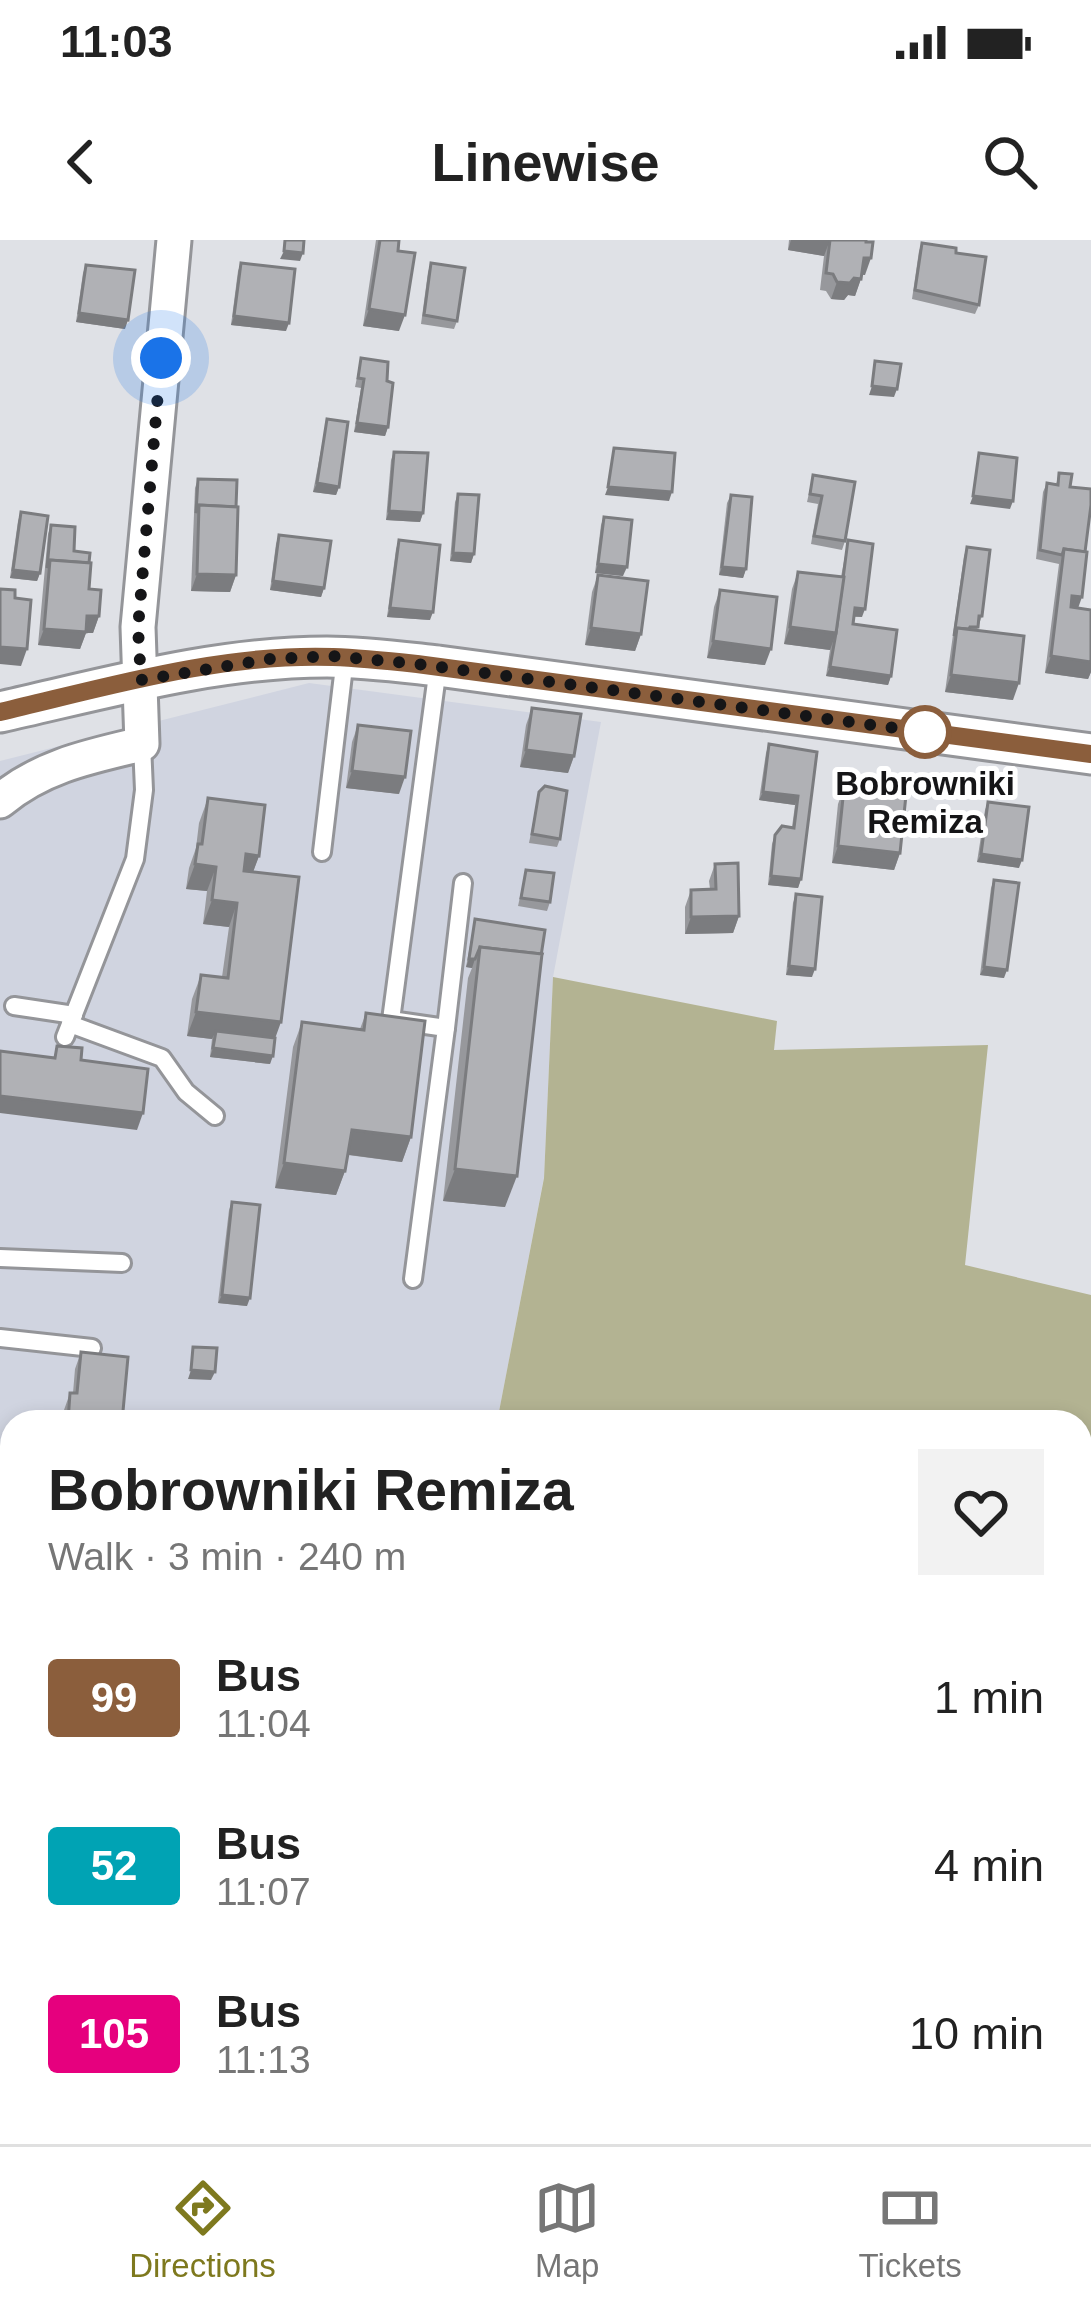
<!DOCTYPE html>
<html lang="en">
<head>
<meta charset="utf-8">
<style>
  :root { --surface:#fff; --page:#f2f2f2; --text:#222; --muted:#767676; --line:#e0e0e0; --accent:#7e791e }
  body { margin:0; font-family:Arial,sans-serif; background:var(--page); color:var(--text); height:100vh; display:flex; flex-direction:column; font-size:45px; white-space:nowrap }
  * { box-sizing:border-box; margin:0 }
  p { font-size:39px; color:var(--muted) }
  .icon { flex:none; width:66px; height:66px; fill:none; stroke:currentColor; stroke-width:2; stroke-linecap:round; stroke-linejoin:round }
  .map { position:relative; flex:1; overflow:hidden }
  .panel { position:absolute; left:0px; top:1170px; width:1092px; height:735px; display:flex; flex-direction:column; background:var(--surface); border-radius:36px 36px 0 0; box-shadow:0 6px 18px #0003 }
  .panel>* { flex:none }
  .badge { padding:0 24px; border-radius:9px; font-size:42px; line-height:78px }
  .you { position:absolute; width:60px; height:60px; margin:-30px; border:9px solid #fff; border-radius:50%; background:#1a73e8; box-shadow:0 0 0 18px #1a73e833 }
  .map>.badge { position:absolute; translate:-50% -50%; box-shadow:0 0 0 6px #fff }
  .round { display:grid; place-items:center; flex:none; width:126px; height:126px; border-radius:0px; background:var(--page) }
  .headline { display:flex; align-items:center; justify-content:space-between; height:204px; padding:0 48px }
  h1 { font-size:57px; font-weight:700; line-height:90px }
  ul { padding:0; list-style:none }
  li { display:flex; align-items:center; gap:36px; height:168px; padding:0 48px }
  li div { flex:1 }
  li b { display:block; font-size:45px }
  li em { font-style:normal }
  li .badge { min-width:132px; font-weight:700; text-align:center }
  .status { display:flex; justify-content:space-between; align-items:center; height:84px; padding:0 60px; background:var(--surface); direction:ltr }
  .status svg { height:33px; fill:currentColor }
  header { display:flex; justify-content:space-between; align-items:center; height:156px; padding:0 48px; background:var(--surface); font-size:54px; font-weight:700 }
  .tabs { display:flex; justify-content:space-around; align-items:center; height:168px; border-top:3px solid var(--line); background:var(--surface); font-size:33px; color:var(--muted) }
  .tabs a { display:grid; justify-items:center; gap:6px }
  .tabs .on { color:var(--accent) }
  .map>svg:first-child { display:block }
  .built { fill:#d0d4e0 }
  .green { fill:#b3b392 }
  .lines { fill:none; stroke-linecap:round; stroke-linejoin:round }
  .service-casing { stroke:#949599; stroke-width:22 }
  .minor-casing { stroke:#949599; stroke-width:39 }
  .tertiary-casing { stroke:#949599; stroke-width:45 }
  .service { stroke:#fff; stroke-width:16 }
  .minor { stroke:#fff; stroke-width:33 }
  .tertiary { stroke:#fff; stroke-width:39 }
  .wall { fill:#97989c }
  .shaded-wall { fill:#7b7c7f }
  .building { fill:#b0b1b5; stroke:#7b7c7f; stroke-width:3 }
  .line-casing { stroke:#fff; stroke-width:27 }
  .line { stroke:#8b5e3c; stroke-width:18 }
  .walk { stroke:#151517; stroke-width:12; stroke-dasharray:0 21.6 }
  .stop-dot { fill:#fff; stroke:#8b5e3c; stroke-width:6 }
  .labels { text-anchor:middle; stroke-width:10; stroke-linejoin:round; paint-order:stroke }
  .stop-label { font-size:33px; font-weight:bold; fill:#151517; stroke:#fff }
</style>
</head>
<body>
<div class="status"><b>11:03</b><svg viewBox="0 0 49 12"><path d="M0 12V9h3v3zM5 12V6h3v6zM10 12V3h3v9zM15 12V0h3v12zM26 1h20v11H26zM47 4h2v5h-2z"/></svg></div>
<header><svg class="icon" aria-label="back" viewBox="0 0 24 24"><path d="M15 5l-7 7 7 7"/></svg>Linewise<svg class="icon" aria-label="search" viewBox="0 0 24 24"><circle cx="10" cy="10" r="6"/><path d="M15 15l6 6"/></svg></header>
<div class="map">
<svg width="1091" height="1904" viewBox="0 0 1091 1904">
  <rect width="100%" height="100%" fill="#dfe1e6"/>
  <path class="built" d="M309,443L601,482L553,737L544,937L497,1182H12V1238L0,1237V521Z"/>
  <path class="green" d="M553,737L777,781L774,810L988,805L965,1025L1091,1055V1904H0V1237L12,1238V1893H1080V1182H497L544,938Z"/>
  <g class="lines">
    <g class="service-casing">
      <g id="service">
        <path d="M322,612L345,418"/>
        <path d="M14,766L74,775"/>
        <path d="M70,784L162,818L186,852L215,876"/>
        <path d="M446,788L463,643"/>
        <path d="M65,797L135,619L144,550L142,504"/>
        <path d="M0,1018L122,1023"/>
        <path d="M413,1039L446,788L391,780L438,427"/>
        <path d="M0,1098L92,1108"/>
      </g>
    </g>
    <g class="minor-casing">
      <path id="minor" d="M0,561C41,526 91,516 142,504L138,387L174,0"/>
    </g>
    <g class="tertiary-casing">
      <path id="tertiary" d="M0,472C107,448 216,417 327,417C364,417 401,422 438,426L1091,514"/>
    </g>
    <use href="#service" class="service"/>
    <use href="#minor" class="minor"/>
    <use href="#tertiary" class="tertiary"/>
  </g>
  <g class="wall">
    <path d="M376,0H399L398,11L399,91L363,86Z"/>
    <path d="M789,0H866L865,35H862L855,56L848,55L844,60L831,59L826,51L820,50L824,16L788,10Z"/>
    <path d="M922,3L979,65L975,74L912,59L919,11Z"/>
    <path d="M241,23L286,91L231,85L238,31Z"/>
    <path d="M431,23L457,81L454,89L421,84L428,32Z"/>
    <path d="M86,25L125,89L76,82L83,33Z"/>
    <path d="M361,118L388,187L385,196L354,192L361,148L355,147Z"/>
    <path d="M327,179L339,247L336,255L313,252Z"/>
    <path d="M394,212L423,273L420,282L386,280L391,220Z"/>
    <path d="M1059,233L1070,247L1078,368L1091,370V432L1088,439L1045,433L1059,324L1036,319L1043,252L1047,243L1056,245Z"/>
    <path d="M813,235L845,301L842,310L811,304L818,264L807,262Z"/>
    <path d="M198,239L236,267V335L230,352L191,351L195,248Z"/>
    <path d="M458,254L474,314L471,323L450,321L455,262Z"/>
    <path d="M731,255L746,329L743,338L719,335L727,263Z"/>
    <path d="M21,272L40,333L37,341L10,338L18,281Z"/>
    <path d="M604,277L623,336L595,333L601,285Z"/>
    <path d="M51,285L74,311L99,376L93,393H86L80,409L38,405L48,294Z"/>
    <path d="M279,295L324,348L321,357L270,350L276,304Z"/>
    <path d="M399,300L430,380L387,377L396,309Z"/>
    <path d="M848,300L862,377H854L853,384L891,436L888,445L826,436L830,410L784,404L792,349L798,332L841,337Z"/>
    <path d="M967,307L982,376L977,390L1013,460L945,452L964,316Z"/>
    <path d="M598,335L641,394L635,411L585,405L592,352Z"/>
    <path d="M720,350L765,425L707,418L714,367Z"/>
    <path d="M532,468L574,516L568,533L520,527L526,485Z"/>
    <path d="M358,485L399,554L346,548L352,502Z"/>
    <path d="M769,504L817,512L801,639L798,648L768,645L772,604L775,595L792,587L795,565L759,560L766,513Z"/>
    <path d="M844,548L900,613L894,630L832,623L838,564Z"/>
    <path d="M539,552L560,599L557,607L529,603Z"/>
    <path d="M208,558L259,616L253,632L275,798L270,824L210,817L212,799L187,796L192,759L201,735L222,737L229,687L203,684L207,651L186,649L189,628L196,608L199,583Z"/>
    <path d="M988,562L1019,628L977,622L985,570Z"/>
    <path d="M715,624L739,676L733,693L685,694V667L691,650L710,649L709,641Z"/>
    <path d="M526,630L550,662L547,671L518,666Z"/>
    <path d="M994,640L1004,738L980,735L991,648Z"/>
    <path d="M796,654L812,737L786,735L793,663Z"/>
    <path d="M475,679L541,716L505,967L443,961L468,738L472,728L466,727Z"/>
    <path d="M366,773L411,897L402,922L348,915L345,931L336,955L275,948L293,807L302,782L360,789Z"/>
    <path d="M232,962L247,1066L218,1063L229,970Z"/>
    <path d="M81,1112L122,1182H63L64,1170L70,1153H73L75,1129Z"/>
  </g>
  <g class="shaded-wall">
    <path d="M791,0H830L824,16L788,10Z"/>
    <path d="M284,11L303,13L300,21L280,19Z"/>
    <path d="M864,18H871L865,35L858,34Z"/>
    <path d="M854,38L861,39L855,56L848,55L844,60L831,59L837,42Z"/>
    <path d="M369,69L405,75L399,91L363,86Z"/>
    <path d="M79,73L128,80L125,89L76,82Z"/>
    <path d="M234,76L289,83L286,91L231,85Z"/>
    <path d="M872,146L897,149L894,157L869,155Z"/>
    <path d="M357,183L388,187L385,196L354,192Z"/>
    <path d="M317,243L339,247L336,255L313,252Z"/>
    <path d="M608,247L672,252L669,261L605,255Z"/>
    <path d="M973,256L1013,261L1010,269L970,264Z"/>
    <path d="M389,271L423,273L420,282L386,280Z"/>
    <path d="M453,313L474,314L471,323L450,321Z"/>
    <path d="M598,324L627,327L623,336L595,333Z"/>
    <path d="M722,327L746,329L743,338L719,335Z"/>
    <path d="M13,330L40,333L37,341L10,338Z"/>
    <path d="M197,334L236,335L230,352L191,351Z"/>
    <path d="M273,341L324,348L321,357L270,350Z"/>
    <path d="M1072,356L1082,357L1076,374L1066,373Z"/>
    <path d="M390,368L433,372L430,380L387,377Z"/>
    <path d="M855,368L865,369L862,377L852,376Z"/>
    <path d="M87,376H99L93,393H86L80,409L38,405L44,389Z"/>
    <path d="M790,387L836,393L830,410L784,404Z"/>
    <path d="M591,388L641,394L635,411L585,405Z"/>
    <path d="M713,401L771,409L765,425L707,418Z"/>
    <path d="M0,407L27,409L21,426L0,424Z"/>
    <path d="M1051,416L1091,422V432L1088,439L1045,433Z"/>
    <path d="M830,427L891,436L888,445L826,436Z"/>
    <path d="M951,435L1019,443L1013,460L945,452Z"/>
    <path d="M526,510L574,516L568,533L520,527Z"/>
    <path d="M352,531L405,537L399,554L346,548Z"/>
    <path d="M763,552L798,556L795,565L759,560Z"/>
    <path d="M838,606L900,613L894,630L832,623Z"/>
    <path d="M246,614L259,616L250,640L237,639Z"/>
    <path d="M981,614L1022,620L1019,628L977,622Z"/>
    <path d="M195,624L216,627L207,651L186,649Z"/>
    <path d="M771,636L801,639L798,648L768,645Z"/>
    <path d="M212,660L237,663L229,687L203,684Z"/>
    <path d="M739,676L733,693L685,694L691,677Z"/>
    <path d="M469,719H475L472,728L466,727Z"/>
    <path d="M789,726L815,729L812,737L786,735Z"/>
    <path d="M984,727L1007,730L1004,738L980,735Z"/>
    <path d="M196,772L281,782L272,807L216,791L212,799L187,796Z"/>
    <path d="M213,808L273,816L270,824L210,817Z"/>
    <path d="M0,856L143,873L137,890L0,873Z"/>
    <path d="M352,890L411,897L402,922L343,914Z"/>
    <path d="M284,923L345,931L336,955L275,948Z"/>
    <path d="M455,929L517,936L505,967L443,961Z"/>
    <path d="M222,1055L250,1058L247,1066L218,1063Z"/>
    <path d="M191,1130L215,1132L211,1140L188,1139Z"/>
  </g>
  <g class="building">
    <path d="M285,0H304L303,13L284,11Z"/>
    <path d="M380,0H399L398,11L415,13L405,75L369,69Z"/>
    <path d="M830,0H866V2H873L871,18H864L861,39L854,38L850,43L837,42L833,34L826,33Z"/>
    <path d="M922,3L956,8V13L986,17L979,65L915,50Z"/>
    <path d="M241,23L295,29L289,83L234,76Z"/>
    <path d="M431,23L465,28L457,81L424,75Z"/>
    <path d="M86,25L135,30L128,80L79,73Z"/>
    <path d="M361,118L388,122L387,141L393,143L388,187L357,183L364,139L358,138Z"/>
    <path d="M875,121L901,124L897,149L872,146Z"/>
    <path d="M327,179L348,182L339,247L317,243Z"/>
    <path d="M614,208L675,213L672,252L608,247Z"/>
    <path d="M394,212L428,213L423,273L389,271Z"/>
    <path d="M979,213L1017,218L1013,261L973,256Z"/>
    <path d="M1059,233L1072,234L1070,247L1091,249V265L1085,312L1064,309L1062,315L1040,310L1047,243L1058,245Z"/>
    <path d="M813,235L855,242L845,301L814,296L822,256L810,254Z"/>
    <path d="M198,239L237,240L236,267L199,265L196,273Z"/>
    <path d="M458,254L479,255L474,314L453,313Z"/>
    <path d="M731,255L752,257L746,329L722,327Z"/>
    <path d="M199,265L238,267L236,335L197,334Z"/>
    <path d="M21,272L48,276L40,333L13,330Z"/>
    <path d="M604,277L632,280L627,327L598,324Z"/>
    <path d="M51,285L75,287L74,311L90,313L89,323L50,320L47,328Z"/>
    <path d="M279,295L331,301L324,348L273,341Z"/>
    <path d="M399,300L440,305L433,372L390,368Z"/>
    <path d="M848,300L873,304L865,369L855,368L853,384L897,390L891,436L830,427L836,393Z"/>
    <path d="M967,307L990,310L982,376H979L978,387H970L969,389L957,388L954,396Z"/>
    <path d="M1064,309L1087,312L1082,357L1072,356L1071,367L1091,370V422L1051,416Z"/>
    <path d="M50,320L91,323L89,349L101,350L99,376H87L86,392L44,389Z"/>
    <path d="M798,332L844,337L836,393L790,387Z"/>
    <path d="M598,335L648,341L641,394L591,388Z"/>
    <path d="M0,349L15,350V358L31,360L27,409L0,407Z"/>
    <path d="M720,350L777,357L771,409L713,401Z"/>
    <path d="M957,388L1024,396L1019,443L951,435Z"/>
    <path d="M532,468L581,474L574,516L526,510Z"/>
    <path d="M358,485L411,491L405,537L352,531Z"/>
    <path d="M769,504L817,512L801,639L771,636L775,595L782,586L794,588L798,556L763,552Z"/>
    <path d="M545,546L567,551L560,599L532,594L539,552Z"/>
    <path d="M844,548L906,555L900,613L838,606Z"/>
    <path d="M208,558L265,565L259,616L246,614L244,631L299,637L281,782L196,772L201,735L228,738L237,663L212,660L216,627L195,624L198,604H202Z"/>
    <path d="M988,562L1029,567L1022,620L981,614Z"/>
    <path d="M738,623L739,676L691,677V650L716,649L715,624Z"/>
    <path d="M526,630L554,633L550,662L521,658Z"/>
    <path d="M994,640L1019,643L1007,730L984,727Z"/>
    <path d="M796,654L822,657L815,729L789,726Z"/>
    <path d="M475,679L545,690L541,716L542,714L480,707L475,719H469Z"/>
    <path d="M480,707L542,714L517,936L455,929Z"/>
    <path d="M366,773L425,781L411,897L352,890L345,931L284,923L302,782L364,790Z"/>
    <path d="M216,791L275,798L273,816L213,808Z"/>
    <path d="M57,806L82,808L81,820L148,829L143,873L0,856V811L55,818Z"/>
    <path d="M232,962L260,965L250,1058L222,1055Z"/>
    <path d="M193,1107L217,1108L215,1132L191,1130Z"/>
    <path d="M81,1112L128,1117L122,1182H68L70,1153H77Z"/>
  </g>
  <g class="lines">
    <g class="line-casing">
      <path id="line" d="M0,472C107,447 221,413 333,417C361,418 389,421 417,424L1091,514"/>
    </g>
    <use href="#line" class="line"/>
    <path class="walk" d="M161,118L138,388L141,440L270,419L331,416L417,424L925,492"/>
  </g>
  <circle class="stop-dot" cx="925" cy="492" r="24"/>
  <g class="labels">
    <g class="stop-label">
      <text x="925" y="555">Bobrowniki<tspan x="925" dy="38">Remiza</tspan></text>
    </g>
  </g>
</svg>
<div class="you" style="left:161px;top:118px"></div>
<section class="panel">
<div class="headline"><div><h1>Bobrowniki Remiza</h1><p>Walk · 3 min · 240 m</p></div><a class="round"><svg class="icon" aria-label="heart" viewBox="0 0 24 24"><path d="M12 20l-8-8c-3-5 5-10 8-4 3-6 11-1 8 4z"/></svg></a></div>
<ul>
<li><span class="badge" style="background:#8b5e3c;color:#fff">99</span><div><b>Bus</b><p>11:04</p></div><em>1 min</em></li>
<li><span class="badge" style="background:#00a3b4;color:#fff">52</span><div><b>Bus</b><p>11:07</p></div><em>4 min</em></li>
<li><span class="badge" style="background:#e6007e;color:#fff">105</span><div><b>Bus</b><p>11:13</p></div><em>10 min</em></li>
</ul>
</section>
</div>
<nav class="tabs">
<a class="on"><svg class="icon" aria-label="directions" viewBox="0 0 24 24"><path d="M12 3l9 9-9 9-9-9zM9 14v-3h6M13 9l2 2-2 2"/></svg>Directions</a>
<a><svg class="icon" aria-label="map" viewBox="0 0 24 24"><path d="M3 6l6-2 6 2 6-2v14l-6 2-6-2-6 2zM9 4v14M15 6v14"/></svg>Map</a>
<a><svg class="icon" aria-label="tickets" viewBox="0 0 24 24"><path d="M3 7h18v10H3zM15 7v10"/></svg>Tickets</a>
</nav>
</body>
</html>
